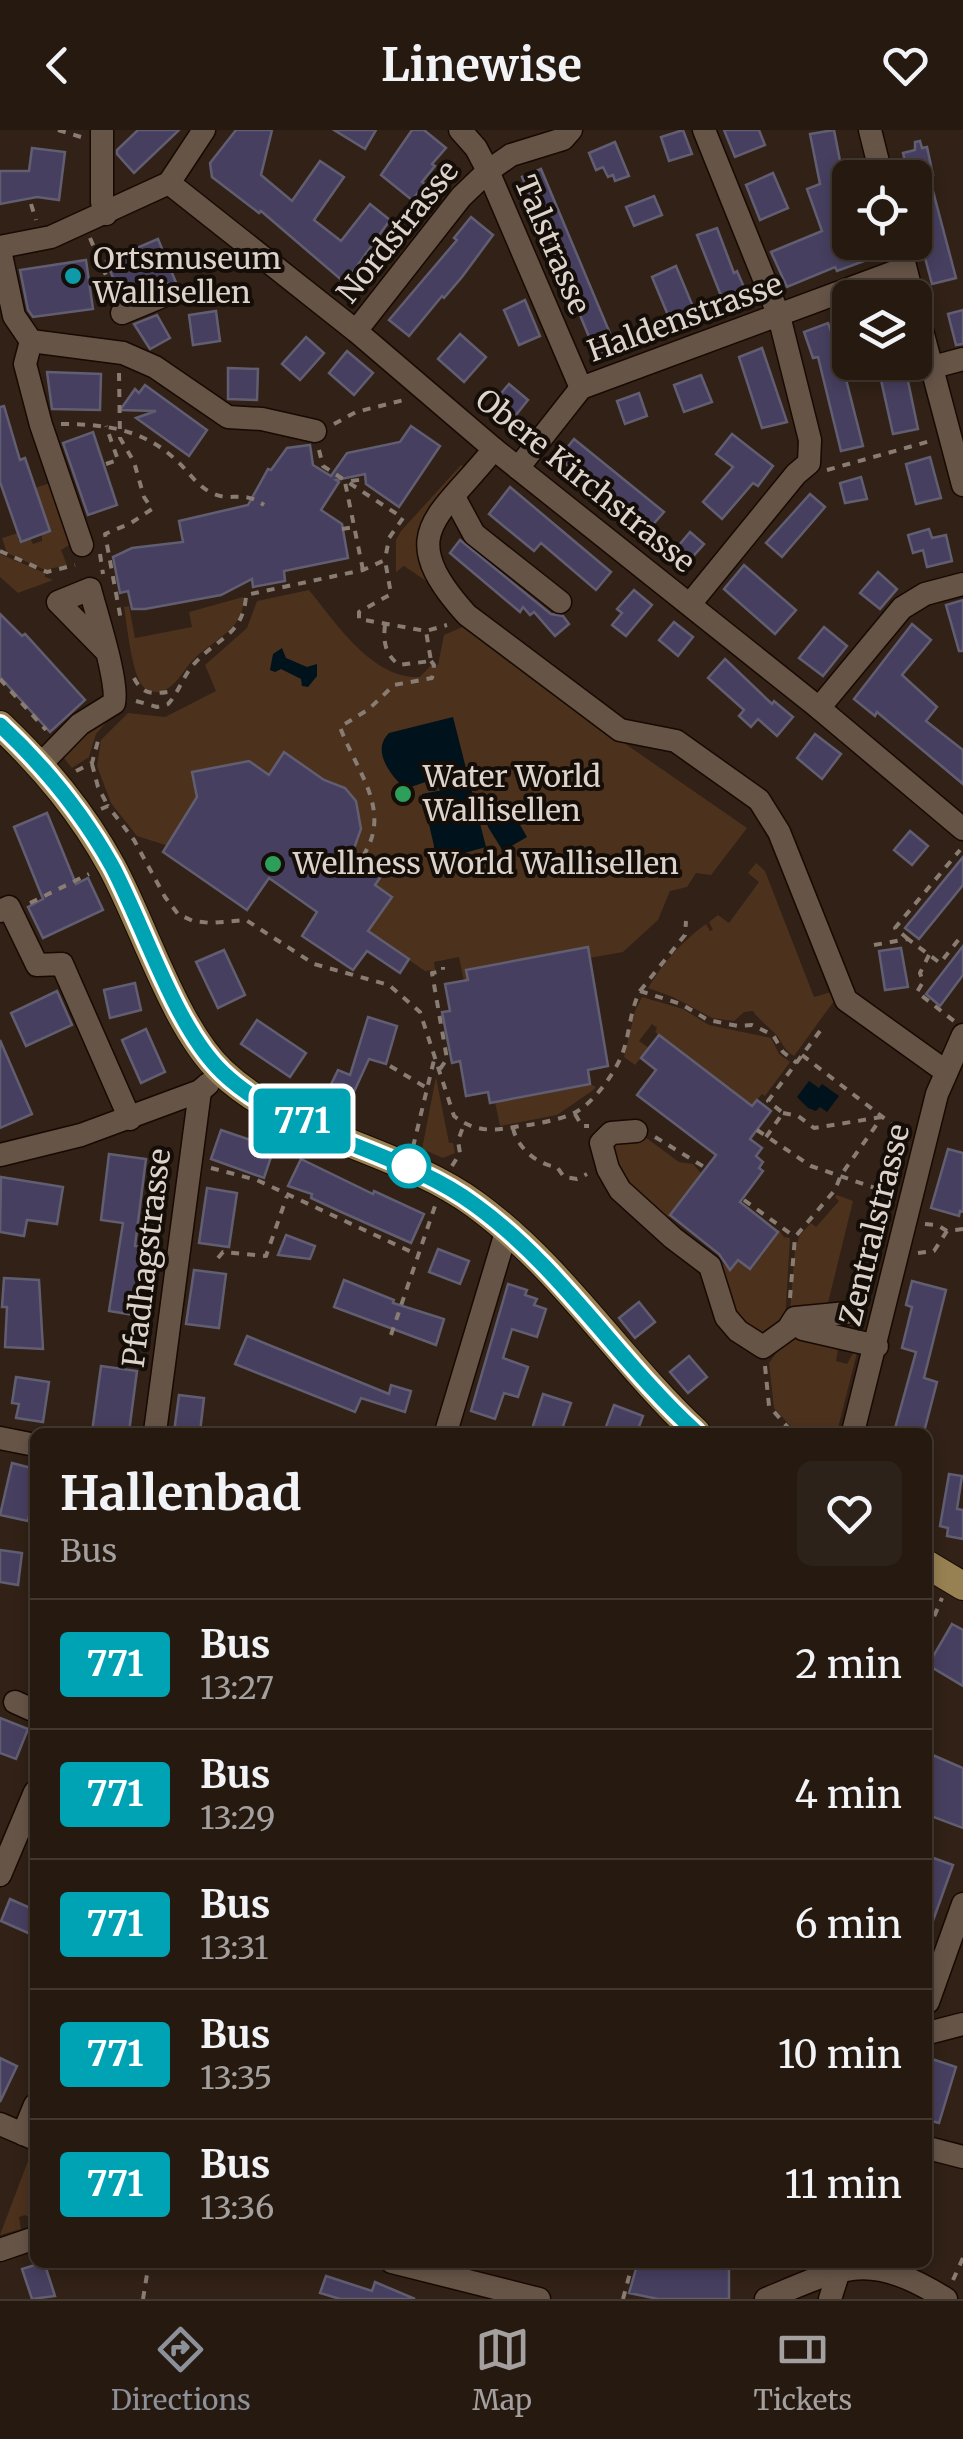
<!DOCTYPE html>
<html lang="en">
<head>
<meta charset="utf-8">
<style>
  :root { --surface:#251910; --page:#2d2219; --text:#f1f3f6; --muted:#a3a09f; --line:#423830; --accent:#8c9099 }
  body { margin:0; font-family:Merriweather,serif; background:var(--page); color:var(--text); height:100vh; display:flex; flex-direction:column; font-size:38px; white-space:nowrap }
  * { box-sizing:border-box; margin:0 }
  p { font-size:32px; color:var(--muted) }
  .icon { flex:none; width:55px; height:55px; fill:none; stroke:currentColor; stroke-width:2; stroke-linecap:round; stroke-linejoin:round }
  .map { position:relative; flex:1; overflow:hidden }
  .panel { position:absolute; left:30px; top:1298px; width:902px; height:840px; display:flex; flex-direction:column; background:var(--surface); border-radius:15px; box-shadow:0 5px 15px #0003,0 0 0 2px var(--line) }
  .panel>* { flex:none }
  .badge { padding:0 20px; border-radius:8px; font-size:35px; line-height:65px }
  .buttons { position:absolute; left:832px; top:30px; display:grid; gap:20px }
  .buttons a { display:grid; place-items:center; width:100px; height:100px; border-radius:15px; background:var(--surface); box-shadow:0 5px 15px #0003,0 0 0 2px var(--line); font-size:50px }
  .map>.badge { position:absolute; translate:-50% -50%; box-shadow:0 0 0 5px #fff }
  .round { display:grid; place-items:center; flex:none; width:105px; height:105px; border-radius:15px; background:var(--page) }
  .overview { display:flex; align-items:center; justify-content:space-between; height:170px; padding:0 30px }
  h1 { font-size:48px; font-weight:700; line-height:75px }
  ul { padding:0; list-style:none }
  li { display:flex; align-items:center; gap:30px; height:130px; padding:0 30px; border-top:2px solid var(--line) }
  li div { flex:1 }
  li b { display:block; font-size:38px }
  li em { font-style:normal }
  li .badge { min-width:110px; font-weight:700; text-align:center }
  header { display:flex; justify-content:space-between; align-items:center; height:130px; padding:0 30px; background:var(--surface); font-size:45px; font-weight:700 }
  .dock { display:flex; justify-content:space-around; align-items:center; height:140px; border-top:2px solid var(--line); background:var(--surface); font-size:28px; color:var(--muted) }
  .dock a { display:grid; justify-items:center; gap:5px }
  .dock .on { color:var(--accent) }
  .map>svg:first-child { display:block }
  .green { fill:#4c311d }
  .water { fill:#00121b }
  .building { fill:#463f5f; stroke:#625e72; stroke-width:2.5 }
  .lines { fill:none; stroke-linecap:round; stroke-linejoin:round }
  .minor-casing { stroke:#180a02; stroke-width:25 }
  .major-casing { stroke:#180a02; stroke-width:30 }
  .path { stroke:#897c73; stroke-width:4; stroke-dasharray:8 8; stroke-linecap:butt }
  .minor { stroke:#665447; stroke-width:22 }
  .major { stroke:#978051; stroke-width:28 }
  .line-casing { stroke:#fff; stroke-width:22 }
  .line { stroke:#00a3b4; stroke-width:15 }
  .culture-dot { fill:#0f9aa8; stroke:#140d08; stroke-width:4 }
  .leisure-dot { fill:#2e9e5b; stroke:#140d08; stroke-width:4 }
  .stop-dot { fill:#fff; stroke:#00a3b4; stroke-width:5 }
  .labels { text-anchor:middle; stroke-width:8; stroke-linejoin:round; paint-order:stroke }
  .street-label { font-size:30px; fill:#ddd3cb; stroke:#140d08 }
  .poi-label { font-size:30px; fill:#ddd3cb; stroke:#140d08; text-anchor:start }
</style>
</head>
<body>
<header><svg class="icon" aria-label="back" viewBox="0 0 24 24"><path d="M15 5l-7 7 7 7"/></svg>Linewise<svg class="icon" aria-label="heart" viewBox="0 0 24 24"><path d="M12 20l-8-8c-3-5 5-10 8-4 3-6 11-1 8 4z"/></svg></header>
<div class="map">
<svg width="963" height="2169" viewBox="0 0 963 2169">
  <rect width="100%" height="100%" fill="#312116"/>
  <g class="green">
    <path d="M461,335L465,338L428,385L432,455L404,436L396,442V410L401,401Z"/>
    <path d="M50,353L71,414L61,420L67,435L45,440L7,423L2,408L18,403V410L30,408L33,414L42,411V404L50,401L35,358Z"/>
    <path d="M0,424L45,443V447L53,450L18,463L0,447Z"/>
    <path d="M309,460C337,494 372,549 420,547L431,535H438L444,505L467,495L614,606L747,698L711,745L696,743L687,757L670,761L658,790L623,822L589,828L587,817L467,839L468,850L464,851L459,827L434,832L435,840L425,841L409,830L400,843L367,821L353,840L302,806L317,782L269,748L137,706L111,673L97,636L101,610L128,583L165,587L216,561L205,535L247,498L257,471Z"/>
    <path d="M243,467C247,498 211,511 193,530C184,539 179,552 167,559C160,563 152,563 145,558C132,550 127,494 124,477L129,476L135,508L192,497L189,482Z"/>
    <path d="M110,588L96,604L89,627L72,638L63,627L87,599Z"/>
    <path d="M756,733L765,741L814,867L831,862L834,871L794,926C784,920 784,915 777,906C770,897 760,892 753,881L744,882L734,891L712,888L673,867L648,858C663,833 682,811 706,794L710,801L713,800L709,792L718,785L729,793L759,752L748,743Z"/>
    <path d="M642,867L683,879L709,895L771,908L779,924L790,932L765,966L762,964L752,976L655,902L657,898L652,894L639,911L649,918L635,935L624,927L635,881Z"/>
    <path d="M436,947L449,1013H453L455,1023L443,1028L422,1019Z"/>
    <path d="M590,954L596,957L592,961L557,985L500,996L495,972Z"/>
    <path d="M645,1007L679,1032L693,1034L702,1044L666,1091L730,1139L738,1130L750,1138L779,1100L784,1107L790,1108L785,1190L772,1207L740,1197L717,1139L630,1067L607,1014Z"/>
    <path d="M837,1065L853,1071L828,1173L843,1171L842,1189L856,1193L827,1199L851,1218L850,1222L838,1219L836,1231L847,1234L855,1220L857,1223L837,1302H796L774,1278L769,1233L788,1207L795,1119L800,1105L811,1093L816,1097L839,1071L835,1067Z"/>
    <path d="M31,2023L35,2024V2090L25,2085L19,2087L21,2099L0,2105Z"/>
  </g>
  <g class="water">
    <path d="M282,518L286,528L307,537L317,534V546L308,557L302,556L301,549L281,539L275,542L270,540L273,524Z"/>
    <path d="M453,587L486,717L439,730L433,726L434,716L422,664L443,660L440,647L405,659C390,644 371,621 389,603Z"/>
    <path d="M500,672L511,679L527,707L503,721L488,697L482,673Z"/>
    <path d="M809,951L819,958L822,954L839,966L827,982L820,977L816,981L808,978L797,967Z"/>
  </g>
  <g class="building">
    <path d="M138,0H179L134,43L117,24V20Z"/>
    <path d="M236,0H272L261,45L292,71L320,31L344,47L314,90L341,111L370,74L390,90L345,153L261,81L259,83L212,47L210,33Z"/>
    <path d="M334,0H376L365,19Z"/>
    <path d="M412,0H424L446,18L432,34L435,36L422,52L425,54L412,70L381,45Z"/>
    <path d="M683,0L692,24L669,31L661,7Z"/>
    <path d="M724,0H759L765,15L735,27Z"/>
    <path d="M834,0L843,46L850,43V112H861L867,130L837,141L835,137L787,157L771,122L822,101L807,59L820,54L810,4Z"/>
    <path d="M920,11L922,18L927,17L933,45L929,46L956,148L932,154L915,90V48H909L903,23L915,20V12Z"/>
    <path d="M615,12L629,46L615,51L613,45L608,47L603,37L596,40L589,23Z"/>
    <path d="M32,18L65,22L59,70L37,67L0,74V41H29Z"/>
    <path d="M541,39L617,220L598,228L522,47Z"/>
    <path d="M773,43L788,78L760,90L746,55Z"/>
    <path d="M654,66L662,85L634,96L626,77Z"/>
    <path d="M471,87L493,105L462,147L444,168L442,166L409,206L389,190L457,110L454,108Z"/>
    <path d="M717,98L734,143L737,141L750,171L727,181L697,105Z"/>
    <path d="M158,109L177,155L158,152L121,167L106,131Z"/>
    <path d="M86,130L93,179L33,187L28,180L20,140Z"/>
    <path d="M676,136L694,179L670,190L652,147Z"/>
    <path d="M525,170L540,206L519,215L504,180Z"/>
    <path d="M963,180V214L956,215L948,184Z"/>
    <path d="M216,181L220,211L193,215L189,185Z"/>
    <path d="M157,185L170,208L150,219L134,194Z"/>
    <path d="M828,193L839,222L863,316L841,321L818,227L813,228L804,202Z"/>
    <path d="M460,204L486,227L464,252L438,229Z"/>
    <path d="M306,207L324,223L300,250L282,234Z"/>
    <path d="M762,218L787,292L762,298L739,227Z"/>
    <path d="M347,221L373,243L354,265L329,243Z"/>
    <path d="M877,232H904L918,299L893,304Z"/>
    <path d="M228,238L258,239L257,270L228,269Z"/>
    <path d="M47,242L101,244L100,280L52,279Z"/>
    <path d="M701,245L712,272L684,282L674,255Z"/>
    <path d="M509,254L528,270L512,290L492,274Z"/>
    <path d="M145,255L207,300L189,326L136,288L156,281L120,280L135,259L139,263Z"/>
    <path d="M639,263L647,286L625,294L617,271Z"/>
    <path d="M4,276L20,330L25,328L50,401L21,412L0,352V277Z"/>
    <path d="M411,296L440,316L399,377L366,354L365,344L336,350L339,352L321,380L342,394L348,428L284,441L285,451L253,457L252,449L221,465L145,479H132L128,461L120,463L113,427L132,418L183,412L179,391L248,375L268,339L271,340L287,318L310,315L313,335L331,346L347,323L400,312Z"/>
    <path d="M93,302L117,375L88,385L63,313Z"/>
    <path d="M732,304L773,336L758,356L753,353L722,389L703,372L733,337L716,324Z"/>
    <path d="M574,309L664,382L649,399L617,370L614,374L559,328Z"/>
    <path d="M930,327L941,368L916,374L906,334Z"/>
    <path d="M861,347L867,369L845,373L840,353Z"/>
    <path d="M510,357L611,442L596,460L541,413L534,421L489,384Z"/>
    <path d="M810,364L825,377L782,427L766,413Z"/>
    <path d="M929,399L932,408L946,405L952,431L927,437L923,420L913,423L908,405Z"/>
    <path d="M690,402L704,414L688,432L674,421Z"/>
    <path d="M460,410L551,484L563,486L569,494L555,506L534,482L530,485L523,477L520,482L450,423Z"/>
    <path d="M744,435L796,480L775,504L724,459Z"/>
    <path d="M878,442L897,459L880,479L860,463Z"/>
    <path d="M634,460L652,475L626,506L612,495L622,483L617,479Z"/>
    <path d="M963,470V521H959L946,475Z"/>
    <path d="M0,484L22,506L25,504L85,570L50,602L0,547Z"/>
    <path d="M674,492L693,507L678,526L659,510Z"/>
    <path d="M912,494L931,510L902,545L937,577L926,591L963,620V654L877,582L875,586L854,569Z"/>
    <path d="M824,497L847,516L823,546L799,528Z"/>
    <path d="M725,529L772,574L774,571L793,587L777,606L758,589L751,597L739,586L744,580L708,548Z"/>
    <path d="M815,604L841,624L822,649L797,628Z"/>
    <path d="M284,622L324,650L345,658L356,671L361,699L352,724L382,745L375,755L392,767L368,801L409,829L400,843L367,821L353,840L302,806L317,782L269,748L247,780L163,722L197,667L192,642L249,631L269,645Z"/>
    <path d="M47,683L76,754L88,748L103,780L43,808L28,777L43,769L14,697Z"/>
    <path d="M910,701L928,716L912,735L894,720Z"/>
    <path d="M963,727V755L919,809L905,798Z"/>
    <path d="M963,816V845L940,876L926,864Z"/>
    <path d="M588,817L608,936L588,940L590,954L490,973L488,962L466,966L460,931L452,933L442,882L450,881L445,854L468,850L466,840Z"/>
    <path d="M901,818L908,857L885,860L879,821Z"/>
    <path d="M224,820L245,865L218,878L196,832Z"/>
    <path d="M135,853L141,880L110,888L104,860Z"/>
    <path d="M57,861L72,895L26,916L11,883Z"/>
    <path d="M368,887L397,896L386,934L369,929L346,979L324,969L338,940L350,945Z"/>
    <path d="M257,890L306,923L290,947L241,914Z"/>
    <path d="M146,899L165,942L141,953L122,910Z"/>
    <path d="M659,905L752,976L757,970L771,981L750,1009L762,1018L756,1026L763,1032L759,1038L763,1041L740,1072L778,1102L750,1139L738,1130L730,1140L719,1124L670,1085L716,1025L637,965L656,940L641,928Z"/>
    <path d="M0,910L32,984L0,998Z"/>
    <path d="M221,1000L274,1018L264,1048L211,1029Z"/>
    <path d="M948,1019L963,1023V1082L960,1081L959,1086L931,1078Z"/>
    <path d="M109,1024L146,1029L135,1116L157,1119L146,1187L109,1181L123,1093L101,1090Z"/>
    <path d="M301,1029L373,1064L374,1061L424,1084L411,1113L339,1081L311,1068L312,1064L288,1056Z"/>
    <path d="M1,1047L63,1057L57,1094L27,1090L24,1106L0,1102Z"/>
    <path d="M207,1058L237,1063L229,1117L199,1113Z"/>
    <path d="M286,1105L315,1116L310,1129L278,1125Z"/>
    <path d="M438,1119L469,1131L460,1154L429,1142Z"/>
    <path d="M194,1140L226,1144L219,1198L186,1194Z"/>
    <path d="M4,1148L39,1150L43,1219L5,1217L7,1177H2Z"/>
    <path d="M344,1150L394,1170L393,1173L444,1189L436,1215L334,1177Z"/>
    <path d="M912,1151L946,1160L924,1248L937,1252L924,1302H894L916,1222L902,1218L912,1177L906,1175Z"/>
    <path d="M508,1154L527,1160L525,1165L537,1169L534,1175L546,1179L537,1207L512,1199L503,1228L528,1237L518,1267L504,1263L495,1289L471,1281Z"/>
    <path d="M639,1172L655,1192L635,1208L619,1188Z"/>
    <path d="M247,1206L389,1264L391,1255L411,1261L405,1282L361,1268L355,1282L235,1234Z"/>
    <path d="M689,1226L707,1247L688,1263L670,1242Z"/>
    <path d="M101,1236L137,1241L129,1302H92Z"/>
    <path d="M16,1247L49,1252L43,1292L16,1288L19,1274L12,1273Z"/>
    <path d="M543,1264L571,1273L561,1302L549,1298L547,1302H531Z"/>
    <path d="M179,1265L204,1268L200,1302H174Z"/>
    <path d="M614,1275L643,1286L637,1302H604Z"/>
    <path d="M12,1333L35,1339V1359L28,1391L0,1385Z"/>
    <path d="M949,1344L962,1346L957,1379L963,1380V1409L947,1406L948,1398L940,1396Z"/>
    <path d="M0,1420L22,1423L18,1455L0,1452Z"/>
    <path d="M952,1494L963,1500V1556L928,1535Z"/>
    <path d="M0,1588L28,1599L16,1629L0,1623Z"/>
    <path d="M928,1623L963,1638V1698L928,1685Z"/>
    <path d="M928,1726L953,1735L929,1802L928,1801Z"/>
    <path d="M10,1769L35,1780V1806L1,1791Z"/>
    <path d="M0,1928L17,1936L0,1972Z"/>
    <path d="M932,1929L956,1937L939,1993L928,1990V1943Z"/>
    <path d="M44,2132L55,2166L32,2169L22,2139Z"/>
    <path d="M638,2132H725V2137H729V2169H658L629,2163Z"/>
    <path d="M326,2146L372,2161L375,2152L415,2169H340L320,2163Z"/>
  </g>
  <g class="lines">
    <g class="minor-casing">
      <g id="minor">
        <path d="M102,0V72L106,84"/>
        <path d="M460,0L476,18L488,41L581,258"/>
        <path d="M870,0L882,48"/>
        <path d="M169,53L356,201L494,319L819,578L963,699"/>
        <path d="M899,112L913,168"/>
        <path d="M0,117L51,107L169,53L204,0"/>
        <path d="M0,120L14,186L31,211L123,223L155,237L228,287L262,289L315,301"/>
        <path d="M915,174L963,355"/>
        <path d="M122,183L163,166"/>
        <path d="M356,201L461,67L488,41L511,25L563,9L571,0"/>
        <path d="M31,211L25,234L41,295L82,415"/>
        <path d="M933,237L963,229"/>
        <path d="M494,319C438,389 393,403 467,485L620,600L676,611L759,670L779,702L846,870L945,941"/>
        <path d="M518,338L581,258L905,138"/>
        <path d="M454,367L474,404L560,472"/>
        <path d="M690,474L796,344L809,333L810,310L779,186L704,0"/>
        <path d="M819,578L902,478L925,464L963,454"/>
        <path d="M41,634L80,594L114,573C119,552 96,483 90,459L58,472L105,520"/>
        <path d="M0,781L9,777L37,835L62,834L130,989"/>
        <path d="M636,1001L611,1003L601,1013L608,1039L620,1060L673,1108L710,1136L726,1187L738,1201L763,1217L788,1199L795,1188L847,1183"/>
        <path d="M0,1025L81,1005L200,961L208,954"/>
        <path d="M803,1199L877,1216"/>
        <path d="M155,1302L200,961"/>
        <path d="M446,1302L507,1099"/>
        <path d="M853,1302L937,964L963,905"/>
        <path d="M0,1308L35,1315"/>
        <path d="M15,1572L35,1581"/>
        <path d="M0,1745L35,1662"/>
        <path d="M928,1872L963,1774"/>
        <path d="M928,1903L963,1894"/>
        <path d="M0,1994L35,2009"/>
        <path d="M23,2004L35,1975"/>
        <path d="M928,2018L963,2027"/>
        <path d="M0,2120L35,2108"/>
        <path d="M392,2132L539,2169"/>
        <path d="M766,2169C844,2137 867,2120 946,2169"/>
        <path d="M830,2169L842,2132"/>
      </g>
    </g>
    <g class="major-casing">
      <g id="major">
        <path d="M0,595C45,638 82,682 112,737C144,796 175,898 222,942C289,1006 400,1019 476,1075C562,1138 619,1230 696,1302"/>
        <path d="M928,1435L963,1456"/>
      </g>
    </g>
    <g class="path">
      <path d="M58,0L81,7"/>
      <path d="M31,74L36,90"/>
      <path d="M90,108L114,164"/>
      <path d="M119,243L120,308L134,332L144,367L152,379L131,393L105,404L121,490"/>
      <path d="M61,294C105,294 144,299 177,331C189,342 197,356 212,363C232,373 241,359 264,375"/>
      <path d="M334,294L356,282L404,270"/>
      <path d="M319,320L323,336L403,388L389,408L385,430"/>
      <path d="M106,334L118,330L106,296"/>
      <path d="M827,340L934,310"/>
      <path d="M342,399L354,397"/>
      <path d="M0,421L47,442L75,435"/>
      <path d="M100,424L103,444"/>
      <path d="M363,440L345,352L365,349"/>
      <path d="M385,495C383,512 385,524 399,535L431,531L426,501"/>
      <path d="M134,548C144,568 157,563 174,561"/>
      <path d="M0,549L46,600"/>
      <path d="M136,571L157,577L168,574C178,564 183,546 194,534C217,508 244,505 246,465L363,440L385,430L391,464L359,482V489L426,501L447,495"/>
      <path d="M92,634L98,657L108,676"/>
      <path d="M76,641L92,633L99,607"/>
      <path d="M101,679L108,676L134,710L165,767L178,784L193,791L211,793L246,790L314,834L389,855L420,882L454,986C476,1003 494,1001 520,996C537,994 559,990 574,983C593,974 616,942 623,922C630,902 630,880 640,861L681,874L708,890L738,896L752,895L773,905L783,922L797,933"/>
      <path d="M363,726C393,680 356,641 340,597L369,579L394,555L432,548L434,535L431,531"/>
      <path d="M30,773L89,744"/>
      <path d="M908,809L895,798L960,720"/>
      <path d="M874,815L908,809L940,833L963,804"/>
      <path d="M929,825L920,843L923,852L917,862L954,891"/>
      <path d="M640,861L685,805L686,791"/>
      <path d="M802,925L906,1005"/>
      <path d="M390,936L427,958"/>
      <path d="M440,939L447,929L432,843L443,841V837"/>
      <path d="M783,983L798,986L814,998L882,987"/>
      <path d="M575,984L582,996H589"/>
      <path d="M513,998C517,1018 538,1035 557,1037L564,1047L577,1049L587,1044"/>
      <path d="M757,1000L811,1036L878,1059"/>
      <path d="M655,1007L706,1038"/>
      <path d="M766,1007L783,983L768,971L820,901"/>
      <path d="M413,1017L434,930"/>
      <path d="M452,1036L460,1023L458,1011L464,994"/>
      <path d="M211,1038L257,1050L418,1125"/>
      <path d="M744,1070L795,1107"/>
      <path d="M925,1094L937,1095L947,1101L963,1099"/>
      <path d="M918,1123L934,1121L947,1101"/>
      <path d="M218,1128L223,1122L266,1126L287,1066"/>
      <path d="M790,1168L795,1107L835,1060L841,1045L882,987"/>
      <path d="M391,1205L436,1073"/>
      <path d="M765,1236L769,1276L792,1302"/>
      <path d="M928,1501L942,1468"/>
      <path d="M953,2150L963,2128"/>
      <path d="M143,2169L149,2132"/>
      <path d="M623,2169L633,2132"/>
    </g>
    <use href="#minor" class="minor"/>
    <use href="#major" class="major"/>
  </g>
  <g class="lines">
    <g class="line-casing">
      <path id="line" d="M0,595C45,637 82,682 112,736C144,796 175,897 222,942C288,1006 400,1019 475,1075C562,1138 618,1231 696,1302"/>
    </g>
    <use href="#line" class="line"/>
  </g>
  <circle class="culture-dot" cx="73" cy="146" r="10"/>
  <g class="leisure-dot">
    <circle cx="403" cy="664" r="10"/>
    <circle cx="273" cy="734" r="10"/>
  </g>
  <circle class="stop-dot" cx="409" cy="1036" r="20"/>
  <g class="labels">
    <g class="street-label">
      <text transform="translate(398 102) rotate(-51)" y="10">Nordstrasse</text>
      <text transform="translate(552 115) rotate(67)" y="10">Talstrasse</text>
      <text transform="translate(685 188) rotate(-20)" y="10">Haldenstrasse</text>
      <text transform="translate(585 351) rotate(39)" y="10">Obere Kirchstrasse</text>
      <text transform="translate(875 1095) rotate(-76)" y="10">Zentralstrasse</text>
      <text transform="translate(147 1128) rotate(-83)" y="10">Pfadhagstrasse</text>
    </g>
    <g class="poi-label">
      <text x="93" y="139">Ortsmuseum<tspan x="93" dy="34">Wallisellen</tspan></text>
      <text x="423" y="657">Water World<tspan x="423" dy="34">Wallisellen</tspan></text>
      <text x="293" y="744">Wellness World Wallisellen</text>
    </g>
  </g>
</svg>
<div class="buttons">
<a><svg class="icon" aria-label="locate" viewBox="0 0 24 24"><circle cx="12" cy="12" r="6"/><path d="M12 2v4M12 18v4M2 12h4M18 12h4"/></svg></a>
<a><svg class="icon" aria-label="layers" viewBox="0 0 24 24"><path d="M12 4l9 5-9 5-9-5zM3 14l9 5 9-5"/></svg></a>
</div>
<b class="badge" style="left:302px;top:991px;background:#00a3b4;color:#fff">771</b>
<section class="panel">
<div class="overview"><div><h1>Hallenbad</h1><p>Bus</p></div><a class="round"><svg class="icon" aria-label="heart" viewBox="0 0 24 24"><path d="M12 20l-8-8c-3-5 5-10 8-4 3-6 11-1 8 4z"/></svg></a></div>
<ul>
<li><span class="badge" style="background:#00a3b4;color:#fff">771</span><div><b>Bus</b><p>13:27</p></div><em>2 min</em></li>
<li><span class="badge" style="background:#00a3b4;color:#fff">771</span><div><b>Bus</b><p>13:29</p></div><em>4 min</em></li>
<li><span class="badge" style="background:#00a3b4;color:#fff">771</span><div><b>Bus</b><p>13:31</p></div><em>6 min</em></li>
<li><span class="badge" style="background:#00a3b4;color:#fff">771</span><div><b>Bus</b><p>13:35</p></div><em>10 min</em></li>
<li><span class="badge" style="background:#00a3b4;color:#fff">771</span><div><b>Bus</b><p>13:36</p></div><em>11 min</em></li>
</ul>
</section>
</div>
<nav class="dock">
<a class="on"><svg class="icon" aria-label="directions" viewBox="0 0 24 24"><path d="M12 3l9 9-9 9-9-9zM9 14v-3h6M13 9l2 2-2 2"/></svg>Directions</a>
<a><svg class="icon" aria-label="map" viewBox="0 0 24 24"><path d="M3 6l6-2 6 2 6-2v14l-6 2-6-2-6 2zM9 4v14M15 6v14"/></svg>Map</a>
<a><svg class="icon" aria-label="tickets" viewBox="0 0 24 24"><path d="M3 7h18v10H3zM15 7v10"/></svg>Tickets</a>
</nav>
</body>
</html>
